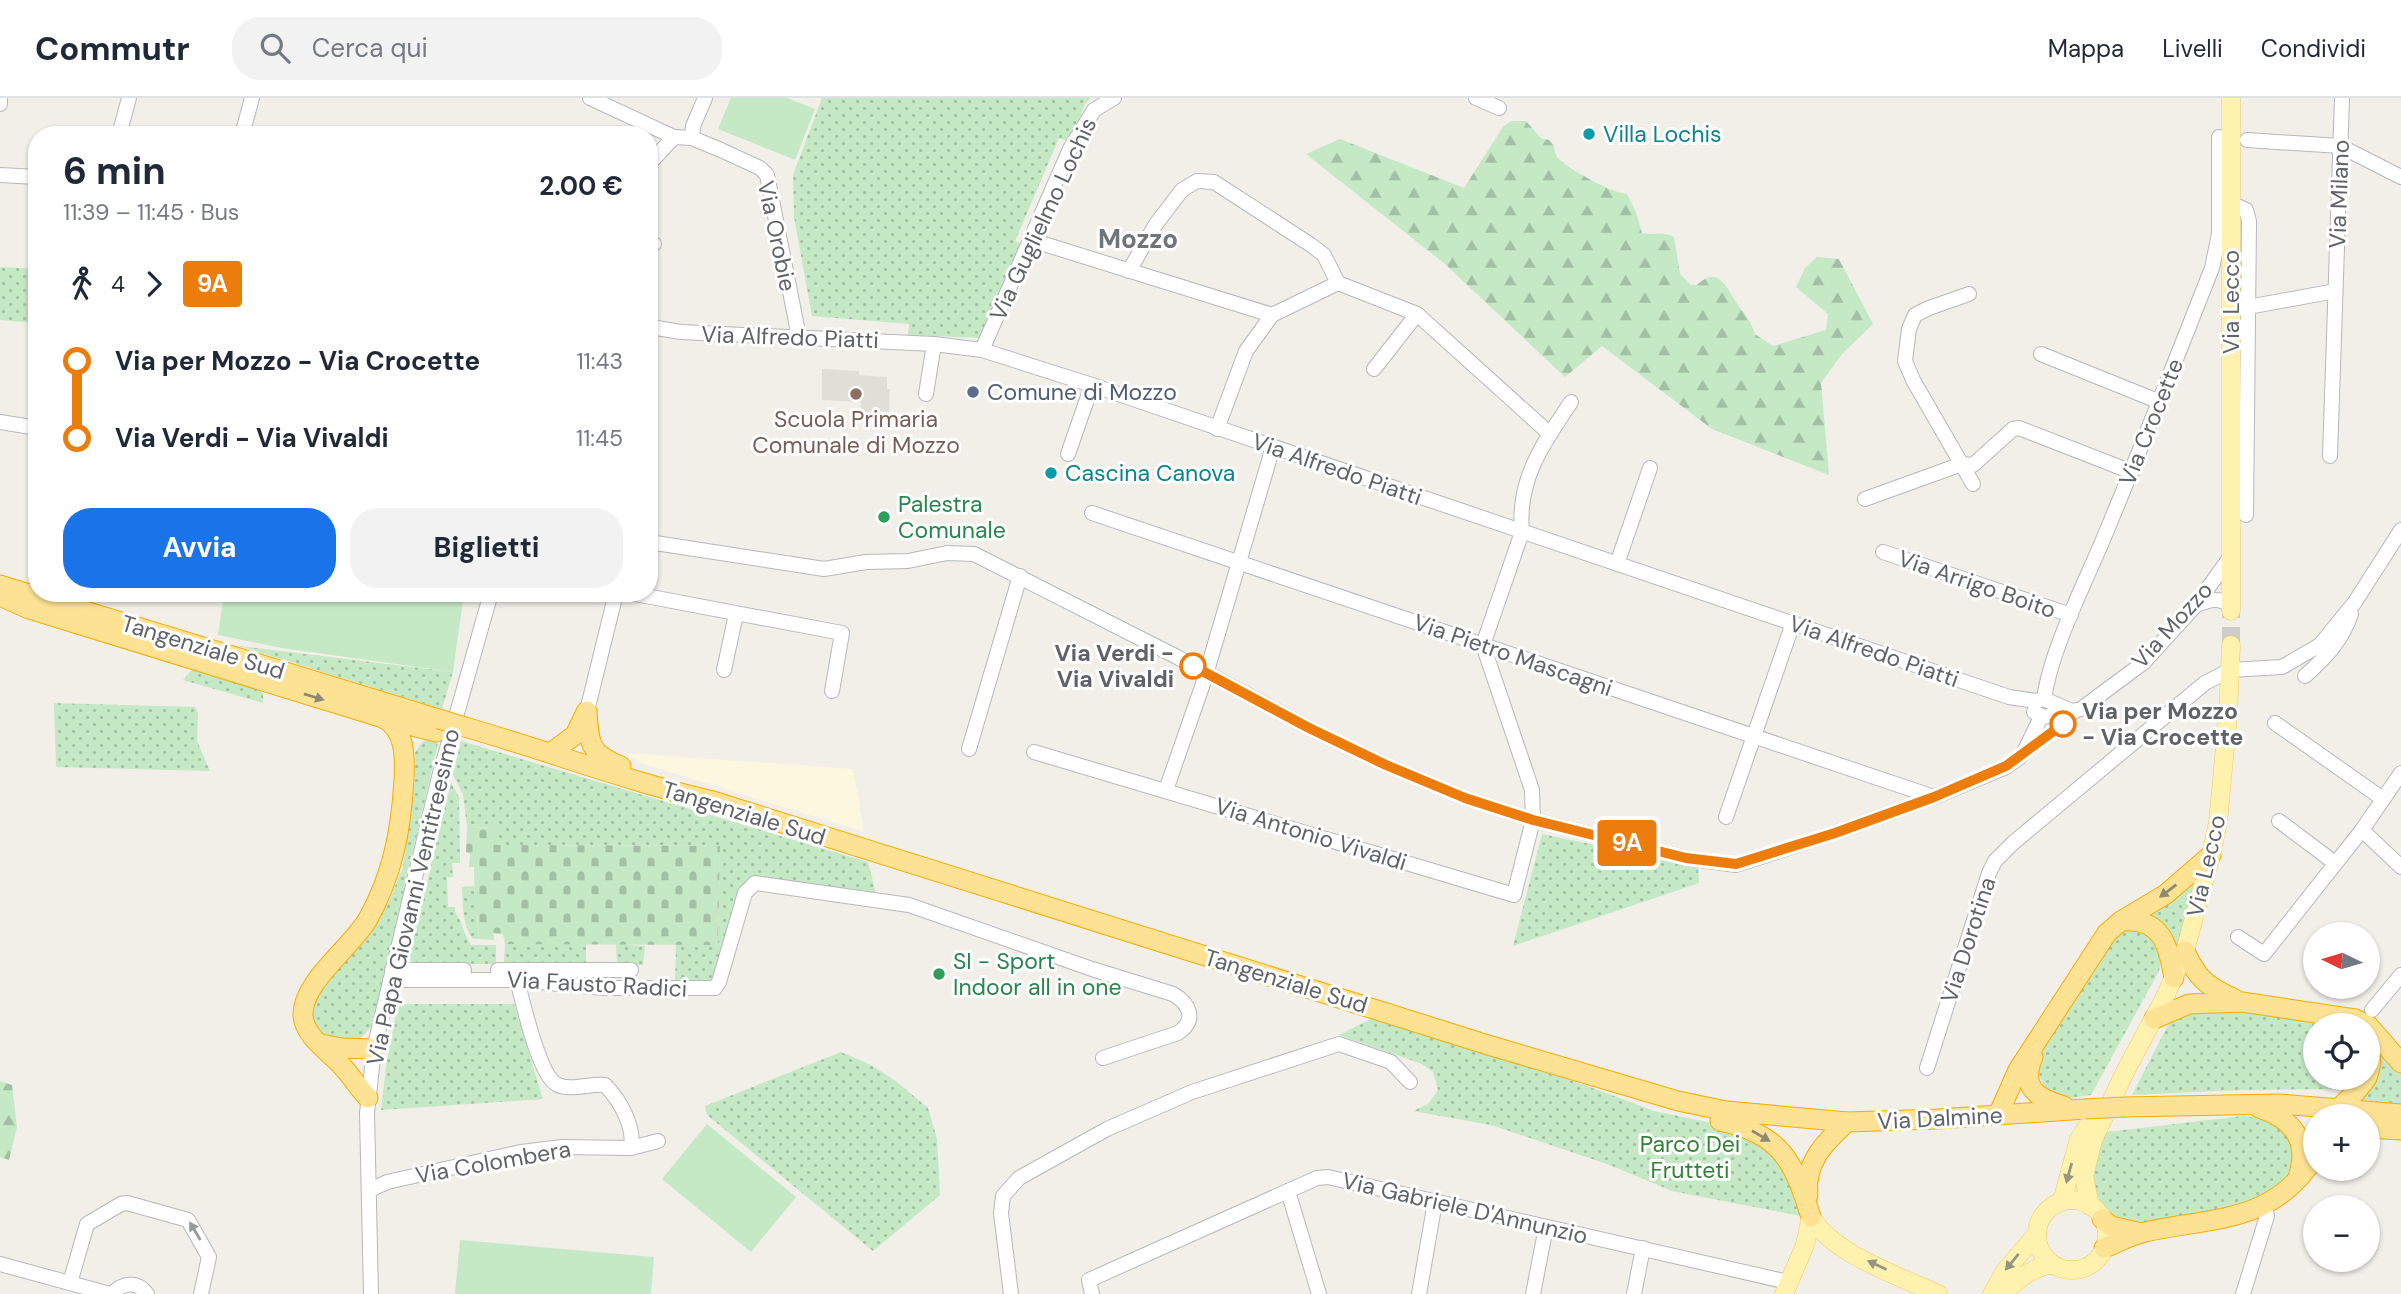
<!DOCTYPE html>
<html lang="it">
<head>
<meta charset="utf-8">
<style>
  :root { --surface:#fff; --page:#f2f2f3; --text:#1f2937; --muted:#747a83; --line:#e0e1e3; --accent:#1a73e8 }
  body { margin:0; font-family:"DM Sans",sans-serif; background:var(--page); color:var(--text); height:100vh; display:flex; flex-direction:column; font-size:26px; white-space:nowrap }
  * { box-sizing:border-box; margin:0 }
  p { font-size:23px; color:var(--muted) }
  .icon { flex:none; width:38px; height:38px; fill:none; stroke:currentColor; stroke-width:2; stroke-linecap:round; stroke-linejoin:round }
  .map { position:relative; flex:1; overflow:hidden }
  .panel { position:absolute; left:28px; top:28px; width:630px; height:476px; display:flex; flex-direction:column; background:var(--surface); border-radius:28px; box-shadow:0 2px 5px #0004 }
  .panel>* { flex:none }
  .badge { padding:0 14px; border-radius:5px; font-size:24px; line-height:46px }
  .needle { width:46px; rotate:275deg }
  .tools { position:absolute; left:2303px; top:824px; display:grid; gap:14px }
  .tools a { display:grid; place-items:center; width:77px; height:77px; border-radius:50%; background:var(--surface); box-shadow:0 2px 5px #0004; font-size:35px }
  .map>.badge { position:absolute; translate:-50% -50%; box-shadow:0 0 0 4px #fff }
  .legs { display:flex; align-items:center; gap:10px; height:77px; padding:0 35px; font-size:23px }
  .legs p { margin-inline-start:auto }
  .overview { display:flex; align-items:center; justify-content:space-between; height:119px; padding:0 35px }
  h1 { font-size:38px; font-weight:700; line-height:52px }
  .action { display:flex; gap:14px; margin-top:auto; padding:14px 35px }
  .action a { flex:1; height:80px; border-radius:28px; background:var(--accent); color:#fff; font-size:28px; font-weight:700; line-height:80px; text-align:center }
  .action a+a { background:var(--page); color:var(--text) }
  ul { padding:0 35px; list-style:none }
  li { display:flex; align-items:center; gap:24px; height:77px; font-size:26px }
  li i { display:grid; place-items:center; width:10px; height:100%; margin:0 9px; background:currentColor }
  li i::after { content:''; width:18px; height:18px; margin:-9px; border:5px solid; border-radius:50%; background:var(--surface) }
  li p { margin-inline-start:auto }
  li:first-child i { background:linear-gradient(#0000 50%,currentColor 0) }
  li:last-child i { background:linear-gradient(currentColor 50%,#0000 0) }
  header { display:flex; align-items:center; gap:42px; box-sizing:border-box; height:98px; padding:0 35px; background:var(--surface); border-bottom:2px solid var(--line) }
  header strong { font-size:33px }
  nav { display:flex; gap:38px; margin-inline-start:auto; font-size:24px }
  .search { width:490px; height:63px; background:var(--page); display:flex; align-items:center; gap:18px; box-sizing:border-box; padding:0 24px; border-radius:28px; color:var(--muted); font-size:26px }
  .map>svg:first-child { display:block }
  .commercial { fill:#fef7e0 }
  .education { fill:#e1ded6 }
  .grass { fill:url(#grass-dots) }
  .forest { fill:url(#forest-firs) }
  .cemetery { fill:url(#cemetery-stones) }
  .pitch { fill:#c5e8c5 }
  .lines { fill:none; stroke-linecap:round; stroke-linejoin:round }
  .major-tunnel { stroke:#ccccc8; stroke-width:18; stroke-dasharray:18 9; stroke-linecap:butt }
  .minor-casing { stroke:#b5b8bc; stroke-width:16 }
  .major-casing { stroke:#f2c960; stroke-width:19 }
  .highway-casing { stroke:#f9ab00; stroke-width:21 }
  .minor { stroke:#fff; stroke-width:14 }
  .major { stroke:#fff2af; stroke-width:18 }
  .highway { stroke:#fde293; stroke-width:19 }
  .highway-bridge-casing { stroke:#f9ab00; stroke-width:21; stroke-linecap:butt }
  .highway-bridge { stroke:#fde293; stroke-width:19 }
  .oneway { fill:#8e8975 }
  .oneway2 { fill:#979581 }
  .oneway3 { fill:#979a9d }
  .line-1-casing { stroke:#fff; stroke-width:16 }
  .line-1 { stroke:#ec7c0c; stroke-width:10 }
  .culture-dot { fill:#0f9aa8; stroke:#fff; stroke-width:2.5 }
  .service-dot { fill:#5c6f8a; stroke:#fff; stroke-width:2.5 }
  .education-dot { fill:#8d6e63; stroke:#fff; stroke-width:2.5 }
  .leisure-dot { fill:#2e9e5b; stroke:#fff; stroke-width:2.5 }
  .stop-1-dot { fill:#fff; stroke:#ec7c0c; stroke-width:3.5 }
  .labels { text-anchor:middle; stroke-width:6; stroke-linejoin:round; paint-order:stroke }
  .culture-label { font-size:23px; fill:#0d838f; stroke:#fff; text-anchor:start }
  .street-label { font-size:23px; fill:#5f6368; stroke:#fff }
  .service-label { font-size:23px; fill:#4e5e75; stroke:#fff; text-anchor:start }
  .education-label { font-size:23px; fill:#785e54; stroke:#fff }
  .leisure-label { font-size:23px; fill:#27864d; stroke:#fff; text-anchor:start }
  .stop-label { font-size:23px; font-weight:bold; fill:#5f6368; stroke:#fff; text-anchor:end }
  .park-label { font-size:23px; fill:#348238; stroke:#fff }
  .quarter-label { font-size:26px; font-weight:bold; fill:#70757a; stroke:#fff }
</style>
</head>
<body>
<header>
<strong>Commutr</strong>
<div class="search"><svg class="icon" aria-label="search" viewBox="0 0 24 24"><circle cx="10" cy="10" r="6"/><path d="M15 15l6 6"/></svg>Cerca qui</div>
<nav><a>Mappa</a><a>Livelli</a><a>Condividi</a></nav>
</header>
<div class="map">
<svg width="2401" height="1196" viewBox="0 0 2401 1196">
  <defs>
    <pattern id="grass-dots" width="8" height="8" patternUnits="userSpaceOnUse" patternTransform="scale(1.75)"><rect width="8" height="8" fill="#c5e8c5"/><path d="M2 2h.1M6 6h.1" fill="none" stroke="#a3c0a4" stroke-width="1.8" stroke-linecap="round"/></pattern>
    <pattern id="forest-firs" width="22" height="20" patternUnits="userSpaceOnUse" patternTransform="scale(1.75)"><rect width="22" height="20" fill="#c5e8c5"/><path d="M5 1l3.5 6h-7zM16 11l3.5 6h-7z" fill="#a3c0a4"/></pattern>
    <pattern id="cemetery-stones" width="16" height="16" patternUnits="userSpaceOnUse" patternTransform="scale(1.75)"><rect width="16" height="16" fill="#c5e8c5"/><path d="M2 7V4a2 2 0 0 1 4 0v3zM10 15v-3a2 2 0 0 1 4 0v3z" fill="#a3c0a4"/></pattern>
  </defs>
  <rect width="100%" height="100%" fill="#f1efe8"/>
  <path class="commercial" d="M625,655L853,671L864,734L644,666Z"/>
  <path class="education" d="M822,271L859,273V277L887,279V291H890L889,314L877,313V318L861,317V304L822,302Z"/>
  <g class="grass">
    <path d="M822,0H1091L1085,6L1070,44L1059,40L1015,143L1023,146L981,240L908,237L909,226L812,218L794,119L793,77Z"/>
    <path d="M0,169L37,171V225L0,222Z"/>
    <path d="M239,548L453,574L442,611Z"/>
    <path d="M193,571L260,591L263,596V605L183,582Z"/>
    <path d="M54,605L195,609L198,615L197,643L210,673L56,669Z"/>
    <path d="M429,641L438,645L373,927L357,944L327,943L314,929L311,914L318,890L365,843L389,803L403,769L415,681V655L422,644Z"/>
    <path d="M461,643L868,764L876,796L771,781L739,792L713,880L709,883H675L676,846L718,847L720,748L494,747L496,730L467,729L463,696L453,677Z"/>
    <path d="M451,684L459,699L460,765H452L453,779H447L448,809H455V814C463,825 463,835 471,847H496V866H413L409,860Z"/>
    <path d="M1542,736L1698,768L1699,785L1513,848Z"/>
    <path d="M2205,766L2177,868L2141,818Z"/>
    <path d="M474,788L479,841H473C462,827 463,806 462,789Z"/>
    <path d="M2130,831C2153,838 2165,847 2159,873L2091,997L2064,1001L2045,990L2039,976L2040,964L2042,953L2113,839Z"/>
    <path d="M505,846H586V866H504Z"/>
    <path d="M616,846L645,848L643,867L617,866Z"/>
    <path d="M398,906H514L543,1001L381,1012L386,968Z"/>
    <path d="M2228,909L2332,927L2315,928V980H2357L2350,987L2337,991L2242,992L2132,997L2169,925L2191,913Z"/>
    <path d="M1373,920L1582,986L1654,1013L1722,1027L1756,1042L1778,1062L1806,1119L1672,1093L1607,1066L1491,1027L1413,1013L1428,1006L1438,992L1433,974L1422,966L1339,937Z"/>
    <path d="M2369,935L2401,974V1007L2351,1004L2358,998Z"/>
    <path d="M841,954L871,967L897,984L928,1010L937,1041L940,1097L873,1153L707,1017L705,1008Z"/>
    <path d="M2243,1018L2263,1020L2285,1027L2295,1055L2285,1084L2248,1108L2130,1127C2085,1106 2087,1073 2107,1034Z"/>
  </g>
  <g class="forest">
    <path d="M1511,23H1526L1541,40L1549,42L1554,48C1554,54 1556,58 1561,63C1573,73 1612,95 1627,96L1636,114L1642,135C1654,138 1662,133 1674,139L1680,176L1691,187H1697C1719,166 1727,191 1738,207C1745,217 1751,223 1755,236L1773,248L1826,232L1828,216L1796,189L1805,170L1817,159L1839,161L1873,226L1842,256L1821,285L1829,377L1712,331L1602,248L1565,279L1445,166L1306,56L1340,41L1464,90L1503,29Z"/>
    <path d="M0,983L12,987L17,1029L9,1062L0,1059Z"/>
  </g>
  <path class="cemetery" d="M467,729L496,730L495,747L720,748L718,847L505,846L503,836L493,835L494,842L479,841L477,815L475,814L474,769H469L470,756L466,754Z"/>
  <g class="pitch">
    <path d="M731,0H787L815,11L795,62L718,31Z"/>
    <path d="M224,495H464L453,574L282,550L218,537Z"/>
    <path d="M707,1026L796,1099L751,1154L662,1081Z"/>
    <path d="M460,1142L654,1159L651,1196H455Z"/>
  </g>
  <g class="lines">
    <path class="major-tunnel" d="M2231,547V513"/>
    <g class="minor-casing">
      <g id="minor">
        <path d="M590,0L674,39L692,40L721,52L760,70L767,77L799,239"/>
        <path d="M1476,0L1499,10"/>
        <path d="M0,6V0"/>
        <path d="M119,37L129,0"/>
        <path d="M242,37L252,0"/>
        <path d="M310,37V36"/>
        <path d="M692,40L693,28L705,0"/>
        <path d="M2247,42L2340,48L2401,79"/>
        <path d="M649,66L674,39"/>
        <path d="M0,77L37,79"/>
        <path d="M2231,105L2246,112L2249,123L2246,417"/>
        <path d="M1031,142L1272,217"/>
        <path d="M649,144L654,146"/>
        <path d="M1129,173L1156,126L1182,92L1197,83L1214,84L1311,147L1324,157L1338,185L1417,216L1550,336"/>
        <path d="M1969,196L1929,210L1915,217L1909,231L1905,263L1913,282L1973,386"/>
        <path d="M2248,209L2335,193"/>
        <path d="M649,226L657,230L681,234L934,246L982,252L1092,287L2009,599L2036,603L2044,601L2074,614"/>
        <path d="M982,252L1070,51L1094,12L1114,0"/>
        <path d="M2041,256L2160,304"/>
        <path d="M1374,271L1417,216"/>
        <path d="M926,296L934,246"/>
        <path d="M0,324L37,330"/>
        <path d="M1217,331L1246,253L1272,217L1338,185"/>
        <path d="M1068,356L1092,287"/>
        <path d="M2330,358L2342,0"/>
        <path d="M1865,401L1962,366L1973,367L2013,331L2019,330L2132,374"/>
        <path d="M1092,415L1934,699"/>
        <path d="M649,444L824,471L866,464L908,463L947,455L974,456L1179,560L1307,629L1386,667L1465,700L1533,722L1686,760L1736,767L1835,735L1934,699L2006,669L2019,660L2024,654L2041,619"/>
        <path d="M1883,454L2071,517"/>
        <path d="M1617,466L1650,370"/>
        <path d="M630,495L842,535L832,593"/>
        <path d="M2196,507C2209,502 2220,498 2231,509"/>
        <path d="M724,572L736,516"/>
        <path d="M2305,578C2326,559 2342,543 2351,516"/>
        <path d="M2044,601C2051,551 2085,485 2105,437C2142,348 2177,259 2212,170L2219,136V39"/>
        <path d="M587,613L616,495"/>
        <path d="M2034,614L2044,619L2081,611L2143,565L2195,508L2231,458"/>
        <path d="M2275,625L2383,701"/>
        <path d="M969,651L1020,478"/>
        <path d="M1034,654L1514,797L1533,722L1532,692L1483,547L1522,434C1517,381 1543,346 1571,304"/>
        <path d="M1166,692L1204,583L1273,349"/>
        <path d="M1726,719L1793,525"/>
        <path d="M2279,723L2335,765"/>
        <path d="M2362,732L2401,769"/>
        <path d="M2238,839L2264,856L2362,732L2401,675"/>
        <path d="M392,872H464"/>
        <path d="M498,872H631"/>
        <path d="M390,882H517L604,890H715L719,884L745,795L755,785L909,807L1092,871L1173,896C1190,906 1197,922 1178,935L1103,960"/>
        <path d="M517,882C523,904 538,975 556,986C570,994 590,985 605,987C620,1002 635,1029 631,1050"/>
        <path d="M2372,912L2401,877"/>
        <path d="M1927,970L1989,775L1995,763L2013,745L2205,585L2230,572L2282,569L2320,547L2355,504L2401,432"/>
        <path d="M370,1092L387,1084L521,1054L562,1049L631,1050L658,1043"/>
        <path d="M1288,1093L1319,1196"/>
        <path d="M0,1166L110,1196"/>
        <path d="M70,1185L87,1126L121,1106L127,1105L188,1122L209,1159L201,1196"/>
        <path d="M112,1196C123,1184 137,1183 147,1196"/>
        <path d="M371,1196L367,1015L374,951L439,679L491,495"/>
        <path d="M1011,1196L1001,1115L1003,1098L1019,1080L1107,1031L1192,994L1339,946L1391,964L1410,984"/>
        <path d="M1092,1196L1089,1182L1317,1080L1328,1079L1788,1184"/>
        <path d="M1419,1196L1435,1104"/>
        <path d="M1533,1196L1546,1129"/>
        <path d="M1634,1196L1643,1150"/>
        <path d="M2243,1196L2267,1118L2265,1108"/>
      </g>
    </g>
    <g class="major-casing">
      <g id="major">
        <path d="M2231,0V513"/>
        <circle cx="2072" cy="1137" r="35"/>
        <path d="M2062,1103L2079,1041L2095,1017"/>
        <path d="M2090,1108L2084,1078L2093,1042L2125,974L2165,899L2185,853L2211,757L2218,724L2228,617L2231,547"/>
        <path d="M1811,1119C1834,1157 1899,1178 1938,1196"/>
        <path d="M1784,1196L1805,1147L1811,1119"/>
        <path d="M1992,1196L2005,1173L2037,1136"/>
        <path d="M2003,1196C2016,1183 2034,1167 2053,1167"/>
      </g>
    </g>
    <g class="highway-casing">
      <g id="highway">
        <path d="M0,487L439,621"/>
        <path d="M0,498L29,511L383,620L436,634"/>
        <path d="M587,613C589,645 589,656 621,668"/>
        <path d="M465,629C548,653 629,684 713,703L1488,947L1678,1003L1726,1013L1847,1024L1938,1021L2085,1011"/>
        <path d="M552,654L575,637L586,614"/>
        <path d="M2121,823C2162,819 2168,847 2174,880"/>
        <path d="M2185,853C2197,881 2208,889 2235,901"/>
        <path d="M2154,921L2189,906L2242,904L2355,921L2369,928L2401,965"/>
        <path d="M2368,945L2371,965L2368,977"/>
        <path d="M321,946L342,950L374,951"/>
        <path d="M2033,959C2020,990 2037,1000 2064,1008"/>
        <path d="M368,1000C358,990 351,977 341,967C328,953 304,938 303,917C302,884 352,849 368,821C393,776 401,732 404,682C405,659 406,632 383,620"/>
        <path d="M2124,1009L2279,1006L2401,1016"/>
        <path d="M2259,1010C2293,1021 2310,1043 2298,1079"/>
        <path d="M2339,1010L2356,994L2367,980"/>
        <path d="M1998,1017L2018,972L2107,835L2121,823L2166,796L2211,757"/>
        <path d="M1720,1023C1782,1037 1793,1062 1811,1119"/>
        <path d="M2368,1030L2401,1032"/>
        <path d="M1808,1097C1804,1065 1825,1044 1847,1024"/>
        <path d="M2102,1121L2111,1128L2141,1135"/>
        <path d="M2104,1150C2118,1145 2131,1137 2145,1134C2213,1119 2273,1126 2315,1059"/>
      </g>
    </g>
    <use href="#minor" class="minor"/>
    <use href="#major" class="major"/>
    <use href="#highway" class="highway"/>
    <g class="highway-bridge-casing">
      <g id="highway-bridge">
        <path d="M439,621L465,629"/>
        <path d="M2085,1011L2124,1009"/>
      </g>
    </g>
    <use href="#highway-bridge" class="highway-bridge"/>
  </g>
  <defs><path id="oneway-solid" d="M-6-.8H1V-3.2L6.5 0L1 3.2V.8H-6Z" transform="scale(1.75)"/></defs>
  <g class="oneway">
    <use href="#oneway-solid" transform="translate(314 599) rotate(17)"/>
    <use href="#oneway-solid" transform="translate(2168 793) rotate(143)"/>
    <use href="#oneway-solid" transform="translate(1761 1038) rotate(30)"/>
  </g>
  <g class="oneway2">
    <use href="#oneway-solid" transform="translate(2069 1075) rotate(105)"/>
    <use href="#oneway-solid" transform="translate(2012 1164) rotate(129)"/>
    <use href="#oneway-solid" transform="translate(1877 1167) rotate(-155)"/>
  </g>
  <use class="oneway3" href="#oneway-solid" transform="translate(195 1133) rotate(-121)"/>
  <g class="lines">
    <g class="line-1-casing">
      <path id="line-1" d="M1193,568L1307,629L1386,667L1465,700L1533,722L1686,760L1736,766L1835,735L1934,699L2006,668L2063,626"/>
    </g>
    <use href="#line-1" class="line-1"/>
  </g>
  <g class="culture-dot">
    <circle cx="1589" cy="36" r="7"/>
    <circle cx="1051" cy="375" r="7"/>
  </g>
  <circle class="service-dot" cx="973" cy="294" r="7"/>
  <circle class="education-dot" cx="856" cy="296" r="7"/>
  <g class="leisure-dot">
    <circle cx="884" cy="419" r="7"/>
    <circle cx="939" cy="876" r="7"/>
  </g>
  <g class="stop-1-dot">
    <circle cx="1193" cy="568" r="12"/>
    <circle cx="2063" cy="626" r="12"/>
  </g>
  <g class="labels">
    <g class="culture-label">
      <text x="1603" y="44">Villa Lochis</text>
      <text x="1065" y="383">Cascina Canova</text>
    </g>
    <g class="street-label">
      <text transform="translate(2339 96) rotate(-88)" y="8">Via Milano</text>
      <text transform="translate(1043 121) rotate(-65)" y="8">Via Guglielmo Lochis</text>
      <text transform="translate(777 138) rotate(78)" y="8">Via Orobie</text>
      <text transform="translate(2231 204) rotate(-90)" y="8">Via Lecco</text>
      <text transform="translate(790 239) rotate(2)" y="8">Via Alfredo Piatti</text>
      <text transform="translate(2151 324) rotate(-68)" y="8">Via Crocette</text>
      <text transform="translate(1337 371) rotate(19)" y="8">Via Alfredo Piatti</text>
      <text transform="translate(1977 486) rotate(19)" y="8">Via Arrigo Boito</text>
      <text transform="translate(2172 527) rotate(-48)" y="8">Via Mozzo</text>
      <text transform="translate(203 549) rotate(17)" y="8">Tangenziale Sud</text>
      <text transform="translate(1874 553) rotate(19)" y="8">Via Alfredo Piatti</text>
      <text transform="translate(1513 557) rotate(19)" y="8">Via Pietro Mascagni</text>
      <text transform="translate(744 715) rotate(17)" y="8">Tangenziale Sud</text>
      <text transform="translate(1311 736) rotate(17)" y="8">Via Antonio Vivaldi</text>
      <text transform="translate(2206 768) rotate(-77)" y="8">Via Lecco</text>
      <text transform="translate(413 799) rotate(-77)" y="8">Via Papa Giovanni Ventitreesimo</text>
      <text transform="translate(1968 842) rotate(-72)" y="8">Via Dorotina</text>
      <text transform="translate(1286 883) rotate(17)" y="8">Tangenziale Sud</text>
      <text transform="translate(597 886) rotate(3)" y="8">Via Fausto Radici</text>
      <text transform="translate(1940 1020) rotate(-3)" y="8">Via Dalmine</text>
      <text transform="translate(493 1064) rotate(-10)" y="8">Via Colombera</text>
      <text transform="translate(1465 1110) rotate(13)" y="8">Via Gabriele D'Annunzio</text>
    </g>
    <g class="service-label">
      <text x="987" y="302">Comune di Mozzo</text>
    </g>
    <g class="education-label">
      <text x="856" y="329">Scuola Primaria<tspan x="856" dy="26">Comunale di Mozzo</tspan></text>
    </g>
    <g class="leisure-label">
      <text x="898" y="414">Palestra<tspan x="898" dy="26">Comunale</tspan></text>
      <text x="953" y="871">SI - Sport<tspan x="953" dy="26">Indoor all in one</tspan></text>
    </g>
    <g class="stop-label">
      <text x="1174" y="563">Via Verdi -<tspan x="1174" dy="26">Via Vivaldi</tspan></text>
      <text x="2082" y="621" text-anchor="start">Via per Mozzo<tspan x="2082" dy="26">- Via Crocette</tspan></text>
    </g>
    <g class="park-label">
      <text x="1690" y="1054">Parco Dei<tspan x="1690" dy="26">Frutteti</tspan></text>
    </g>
    <g class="quarter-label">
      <text x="1138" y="150">Mozzo</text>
    </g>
  </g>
</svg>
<div class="tools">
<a><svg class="needle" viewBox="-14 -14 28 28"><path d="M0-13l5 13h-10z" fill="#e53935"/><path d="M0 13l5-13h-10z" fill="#747a83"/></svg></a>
<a><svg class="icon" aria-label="locate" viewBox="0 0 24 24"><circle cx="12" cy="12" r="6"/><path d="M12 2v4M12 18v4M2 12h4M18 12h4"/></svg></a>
<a>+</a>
<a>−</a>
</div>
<b class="badge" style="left:1627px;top:745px;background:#ec7c0c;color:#fff">9A</b>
<section class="panel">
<div class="overview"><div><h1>6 min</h1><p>11:39 – 11:45 · Bus</p></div><b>2.00 €</b></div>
<div class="legs"><svg class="icon" aria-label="walk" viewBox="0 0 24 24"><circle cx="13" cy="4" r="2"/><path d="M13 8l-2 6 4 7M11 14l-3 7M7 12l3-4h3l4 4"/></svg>4<svg class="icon" aria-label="forward" viewBox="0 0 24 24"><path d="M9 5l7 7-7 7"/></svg><b class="badge" style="background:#ec7c0c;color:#fff">9A</b></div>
<ul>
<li><i style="color:#ec7c0c"></i><b>Via per Mozzo - Via Crocette</b><p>11:43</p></li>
<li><i style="color:#ec7c0c"></i><b>Via Verdi - Via Vivaldi</b><p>11:45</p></li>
</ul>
<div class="action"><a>Avvia</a><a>Biglietti</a></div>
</section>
</div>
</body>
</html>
